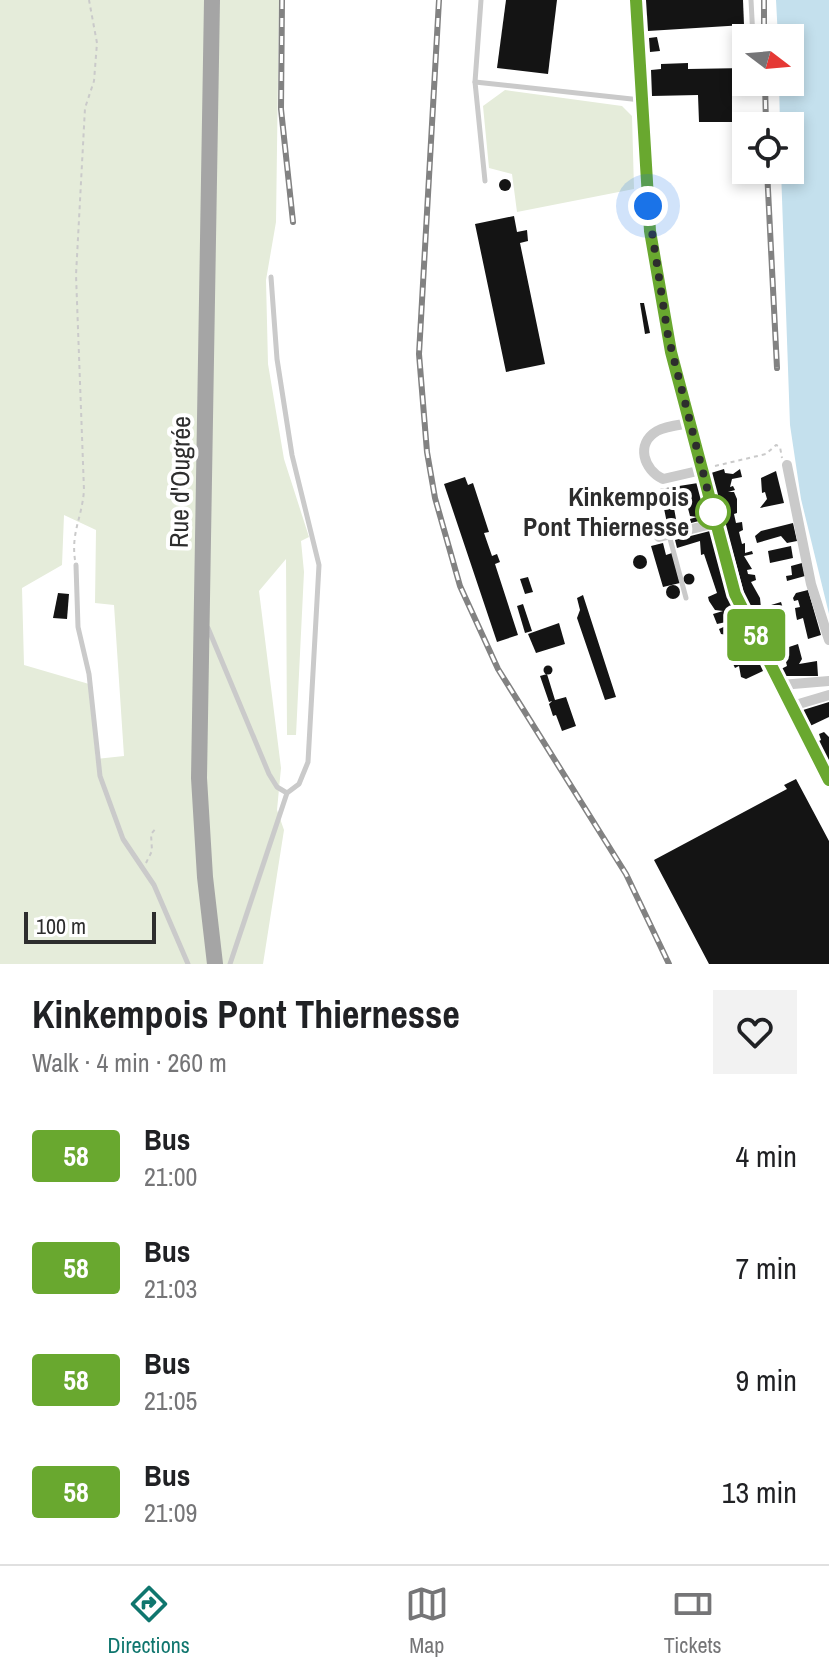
<!DOCTYPE html>
<html lang="en">
<head>
<meta charset="utf-8">
<style>
  :root { --surface:#fff; --page:#f2f2f2; --text:#202124; --muted:#757577; --line:#e0e0e0; --accent:#0f766e }
  body { margin:0; font-family:"Archivo Narrow",sans-serif; background:var(--page); color:var(--text); height:100vh; display:flex; flex-direction:column; font-size:30px; white-space:nowrap }
  * { box-sizing:border-box; margin:0 }
  p { font-size:26px; color:var(--muted) }
  .icon { flex:none; width:44px; height:44px; fill:none; stroke:currentColor; stroke-width:2; stroke-linecap:round; stroke-linejoin:round }
  .map { position:relative; height:964px; overflow:hidden }
  .details { display:flex; flex-direction:column; background:var(--surface); flex:1 }
  .details>* { flex:none }
  .badge { padding:0 16px; border-radius:6px; font-size:28px; line-height:52px }
  .needle { width:52px; rotate:106deg }
  .buttons { position:absolute; left:732px; top:24px; display:grid; gap:16px }
  .buttons a { display:grid; place-items:center; width:72px; height:72px; border-radius:0px; background:var(--surface); box-shadow:0 4px 12px #0003; font-size:40px }
  .scale { position:absolute; left:24px; bottom:20px; width:132px; box-sizing:border-box; padding-left:8px; border:4px solid #2d2d2d; border-top:0; font-size:22px; line-height:28px; white-space:nowrap; color:#2d2d2d; -webkit-text-stroke:6px #fff; paint-order:stroke }
  .you { position:absolute; width:40px; height:40px; margin:-20px; border:6px solid #fff; border-radius:50%; background:#1a73e8; box-shadow:0 0 0 12px #1a73e833 }
  .map>.badge { position:absolute; translate:-50% -50%; box-shadow:0 0 0 4px #fff }
  .round { display:grid; place-items:center; flex:none; width:84px; height:84px; border-radius:0px; background:var(--page) }
  .overview { display:flex; align-items:center; justify-content:space-between; height:136px; padding:0 32px }
  h1 { font-size:38px; font-weight:700; line-height:60px }
  ul { padding:0; list-style:none }
  li { display:flex; align-items:center; gap:24px; height:112px; padding:0 32px }
  li div { flex:1 }
  li b { display:block; font-size:30px }
  li em { font-style:normal }
  li .badge { min-width:88px; font-weight:700; text-align:center }
  .tabs { display:flex; justify-content:space-around; align-items:center; height:112px; border-top:2px solid var(--line); background:var(--surface); font-size:22px; color:var(--muted) }
  .tabs a { display:grid; justify-items:center; gap:4px }
  .tabs .selected { color:var(--accent) }
  .map>svg:first-child { display:block }
  .green { fill:#e5ecda; fill-rule:evenodd }
  .water { fill:#c4e0ed }
  .building { fill:#141414 }
  .lines { fill:none; stroke-linecap:round; stroke-linejoin:round }
  .path { stroke:#cacaca; stroke-width:2; stroke-dasharray:4 4; stroke-linecap:butt }
  .lane { stroke:#cacaca; stroke-width:5 }
  .street { stroke:#cacaca; stroke-width:10 }
  .secondary { stroke:#b7b7b7; stroke-width:14 }
  .primary { stroke:#a5a5a5; stroke-width:16 }
  .rail-casing { stroke:#828282; stroke-width:6 }
  .rail { stroke:#fff; stroke-width:3; stroke-dasharray:9; stroke-linecap:butt }
  .line-casing { stroke:#fff; stroke-width:18 }
  .line { stroke:#69a82f; stroke-width:12 }
  .walk { stroke:#2d2d2d; stroke-width:8; stroke-dasharray:0 14.4 }
  .stop-dot { fill:#fff; stroke:#69a82f; stroke-width:4 }
  .labels { text-anchor:middle; stroke-width:8; stroke-linejoin:round; paint-order:stroke }
  .street-label { font-size:26px; fill:#2d2d2d; stroke:#fff }
  .stop-label { font-size:26px; font-weight:bold; fill:#2d2d2d; stroke:#fff; text-anchor:end }
</style>
</head>
<body>
<div class="map">
<svg width="829" height="964" viewBox="0 0 829 964">
  <rect width="100%" height="100%" fill="#fff"/>
  <g class="green">
    <path d="M0,0H279L276,222L266,280L268,364L284,459L309,537L301,541L304,572L296,735H287L286,559L259,591L281,768L277,810L284,830L263,964H0ZM64,515L96,530L95,603L114,605L124,756L96,759L89,684L24,665L22,588L62,565Z"/>
    <path d="M505,90L622,106L632,116L634,189L517,212L512,174L489,168L483,106Z"/>
  </g>
  <path class="water" d="M776,0H829V614L801,499L790,425L781,170H790V126H780L779,82H790V38H778Z"/>
  <g class="building">
    <path d="M506,0H557L548,74L497,68Z"/>
    <path d="M646,0H743L744,25L648,31Z"/>
    <path d="M657,37L660,51L650,52L649,38Z"/>
    <path d="M688,63V69L746,68V82H756V93L732,94V122H699L698,95L652,96L651,70L661,69V64Z"/>
    <circle cx="505" cy="185" r="6"/>
    <path d="M514,216L517,232L527,230L528,241L520,243L545,364L506,372L475,224Z"/>
    <path d="M640,303H644L650,333L645,334Z"/>
    <path d="M724,469L725,473L733,474L740,469L742,477L732,479L730,487L733,486L735,490L728,492H734L737,499V513L734,514L736,523L742,522L743,530L739,532L742,544L745,543V553L752,551L753,554L744,556L752,569L747,570L748,574L755,575L756,580L751,582L760,598L761,608L781,602L786,618L772,623L777,641L786,638L789,647L798,644L802,659L799,664L817,661L818,676H784L781,669L787,666L782,646L770,650L759,627L768,624L767,619L757,623L746,600L711,473Z"/>
    <path d="M776,471L784,503L760,508L767,499L765,492L762,493L761,478Z"/>
    <path d="M465,477L468,485L473,483L489,532L484,533L492,556L497,554L500,562L495,564L518,635L497,642L444,484Z"/>
    <path d="M698,483L707,519L691,523L690,519L697,517L690,516L684,493L671,492L676,519L675,526L668,528L660,489Z"/>
    <path d="M793,523L797,541L787,543L781,536L757,543L755,536L761,531Z"/>
    <path d="M710,531L732,604L763,671L746,679L741,677L739,666L735,668L725,647L731,644L728,638L733,636L721,634L719,629L728,625L726,622L717,624L713,614L723,611L715,610L709,601L708,597L717,593L704,554L701,555L700,541L677,548L675,540Z"/>
    <path d="M663,543L666,555L672,553L680,583L663,587L651,546Z"/>
    <path d="M791,546L793,558L770,563L768,551Z"/>
    <circle cx="640" cy="562" r="7"/>
    <path d="M802,563L805,576L787,581L786,576L792,575L791,566Z"/>
    <circle cx="689" cy="579" r="5.5"/>
    <path d="M528,577L533,592L525,594L520,579Z"/>
    <circle cx="673" cy="592" r="7"/>
    <path d="M808,590L821,635L808,639L803,618L797,620L796,615L795,608L800,607L798,600L794,601L793,598L796,593Z"/>
    <path d="M58,593L69,594L67,619L53,618Z"/>
    <path d="M583,595L616,697L605,700L577,618L580,610L577,598Z"/>
    <path d="M523,604L532,631L525,633L517,606Z"/>
    <path d="M559,623L565,644L536,653L528,634Z"/>
    <circle cx="548" cy="670" r="4.5"/>
    <path d="M547,674L555,700L566,697L576,726L562,731L556,715L553,716L549,704L552,701L549,702L540,676Z"/>
    <path d="M829,702V717L810,726L803,710Z"/>
    <path d="M824,732L829,737V766L817,742L821,740L819,734Z"/>
    <path d="M796,779L829,841V964H709L654,860L787,789L784,785Z"/>
  </g>
  <g class="lines">
    <g class="path">
      <path d="M715,466L766,454L776,445L780,447L782,458"/>
      <path d="M75,560C71,532 82,518 84,490L76,275L85,108L94,81L97,43L89,0"/>
      <path d="M146,863L152,851L151,834L157,827"/>
    </g>
    <g class="lane">
      <path d="M481,0L475,82L485,181"/>
      <path d="M751,0L753,38"/>
      <path d="M475,82L641,100"/>
      <path d="M669,535L686,598"/>
      <path d="M76,565L78,627L89,674L100,776L123,839L154,885L188,964"/>
      <path d="M208,628L269,774L277,787L287,793"/>
      <path d="M230,964L287,793L299,784L308,762L319,565L292,455L277,359L271,277"/>
    </g>
    <g class="street">
      <path d="M690,423C679,425 666,426 657,431C635,444 644,470 663,479L702,470"/>
      <path d="M787,465L811,584L829,640"/>
      <path d="M659,537L716,523"/>
      <path d="M781,685L829,681"/>
      <path d="M792,706L829,695"/>
    </g>
    <path class="secondary" d="M636,0L650,231L671,352L735,594L829,780"/>
    <path class="primary" d="M212,0L199,778L205,877L215,964"/>
    <g class="rail-casing">
      <g id="rail">
        <path d="M282,0L281,109L293,222"/>
        <path d="M439,0L419,354L427,452L435,498L460,586L498,669L626,874L669,964"/>
        <path d="M764,0V38"/>
        <path d="M765,82L766,126"/>
        <path d="M767,170L777,368"/>
      </g>
    </g>
    <use href="#rail" class="rail"/>
  </g>
  <g class="lines">
    <g class="line-casing">
      <path id="line" d="M636,0L650,231L671,352L735,594L829,780"/>
    </g>
    <use href="#line" class="line"/>
    <path class="walk" d="M648,206L668,336L716,523L713,512"/>
  </g>
  <circle class="stop-dot" cx="713" cy="512" r="16"/>
  <g class="labels">
    <g class="street-label">
      <text transform="translate(180 482) rotate(-89)" y="9">Rue d'Ougrée</text>
    </g>
    <g class="stop-label">
      <text x="689" y="506">Kinkempois<tspan x="689" dy="30">Pont Thiernesse</tspan></text>
    </g>
  </g>
</svg>
<div class="buttons">
<a><svg class="needle" viewBox="-14 -14 28 28"><path d="M0-13l5 13h-10z" fill="#e53935"/><path d="M0 13l5-13h-10z" fill="#757577"/></svg></a>
<a><svg class="icon" aria-label="locate" viewBox="0 0 24 24"><circle cx="12" cy="12" r="6"/><path d="M12 2v4M12 18v4M2 12h4M18 12h4"/></svg></a>
</div>
<div class="scale">100 m</div>
<div class="you" style="left:648px;top:206px"></div>
<b class="badge" style="left:756px;top:635px;background:#69a82f;color:#fff">58</b>
</div>
<section class="details">
<div class="overview"><div><h1>Kinkempois Pont Thiernesse</h1><p>Walk · 4 min · 260 m</p></div><a class="round"><svg class="icon" aria-label="heart" viewBox="0 0 24 24"><path d="M12 20l-8-8c-3-5 5-10 8-4 3-6 11-1 8 4z"/></svg></a></div>
<ul>
<li><span class="badge" style="background:#69a82f;color:#fff">58</span><div><b>Bus</b><p>21:00</p></div><em>4 min</em></li>
<li><span class="badge" style="background:#69a82f;color:#fff">58</span><div><b>Bus</b><p>21:03</p></div><em>7 min</em></li>
<li><span class="badge" style="background:#69a82f;color:#fff">58</span><div><b>Bus</b><p>21:05</p></div><em>9 min</em></li>
<li><span class="badge" style="background:#69a82f;color:#fff">58</span><div><b>Bus</b><p>21:09</p></div><em>13 min</em></li>
</ul>
</section>
<nav class="tabs">
<a class="selected"><svg class="icon" aria-label="directions" viewBox="0 0 24 24"><path d="M12 3l9 9-9 9-9-9zM9 14v-3h6M13 9l2 2-2 2"/></svg>Directions</a>
<a><svg class="icon" aria-label="map" viewBox="0 0 24 24"><path d="M3 6l6-2 6 2 6-2v14l-6 2-6-2-6 2zM9 4v14M15 6v14"/></svg>Map</a>
<a><svg class="icon" aria-label="tickets" viewBox="0 0 24 24"><path d="M3 7h18v10H3zM15 7v10"/></svg>Tickets</a>
</nav>
</body>
</html>
